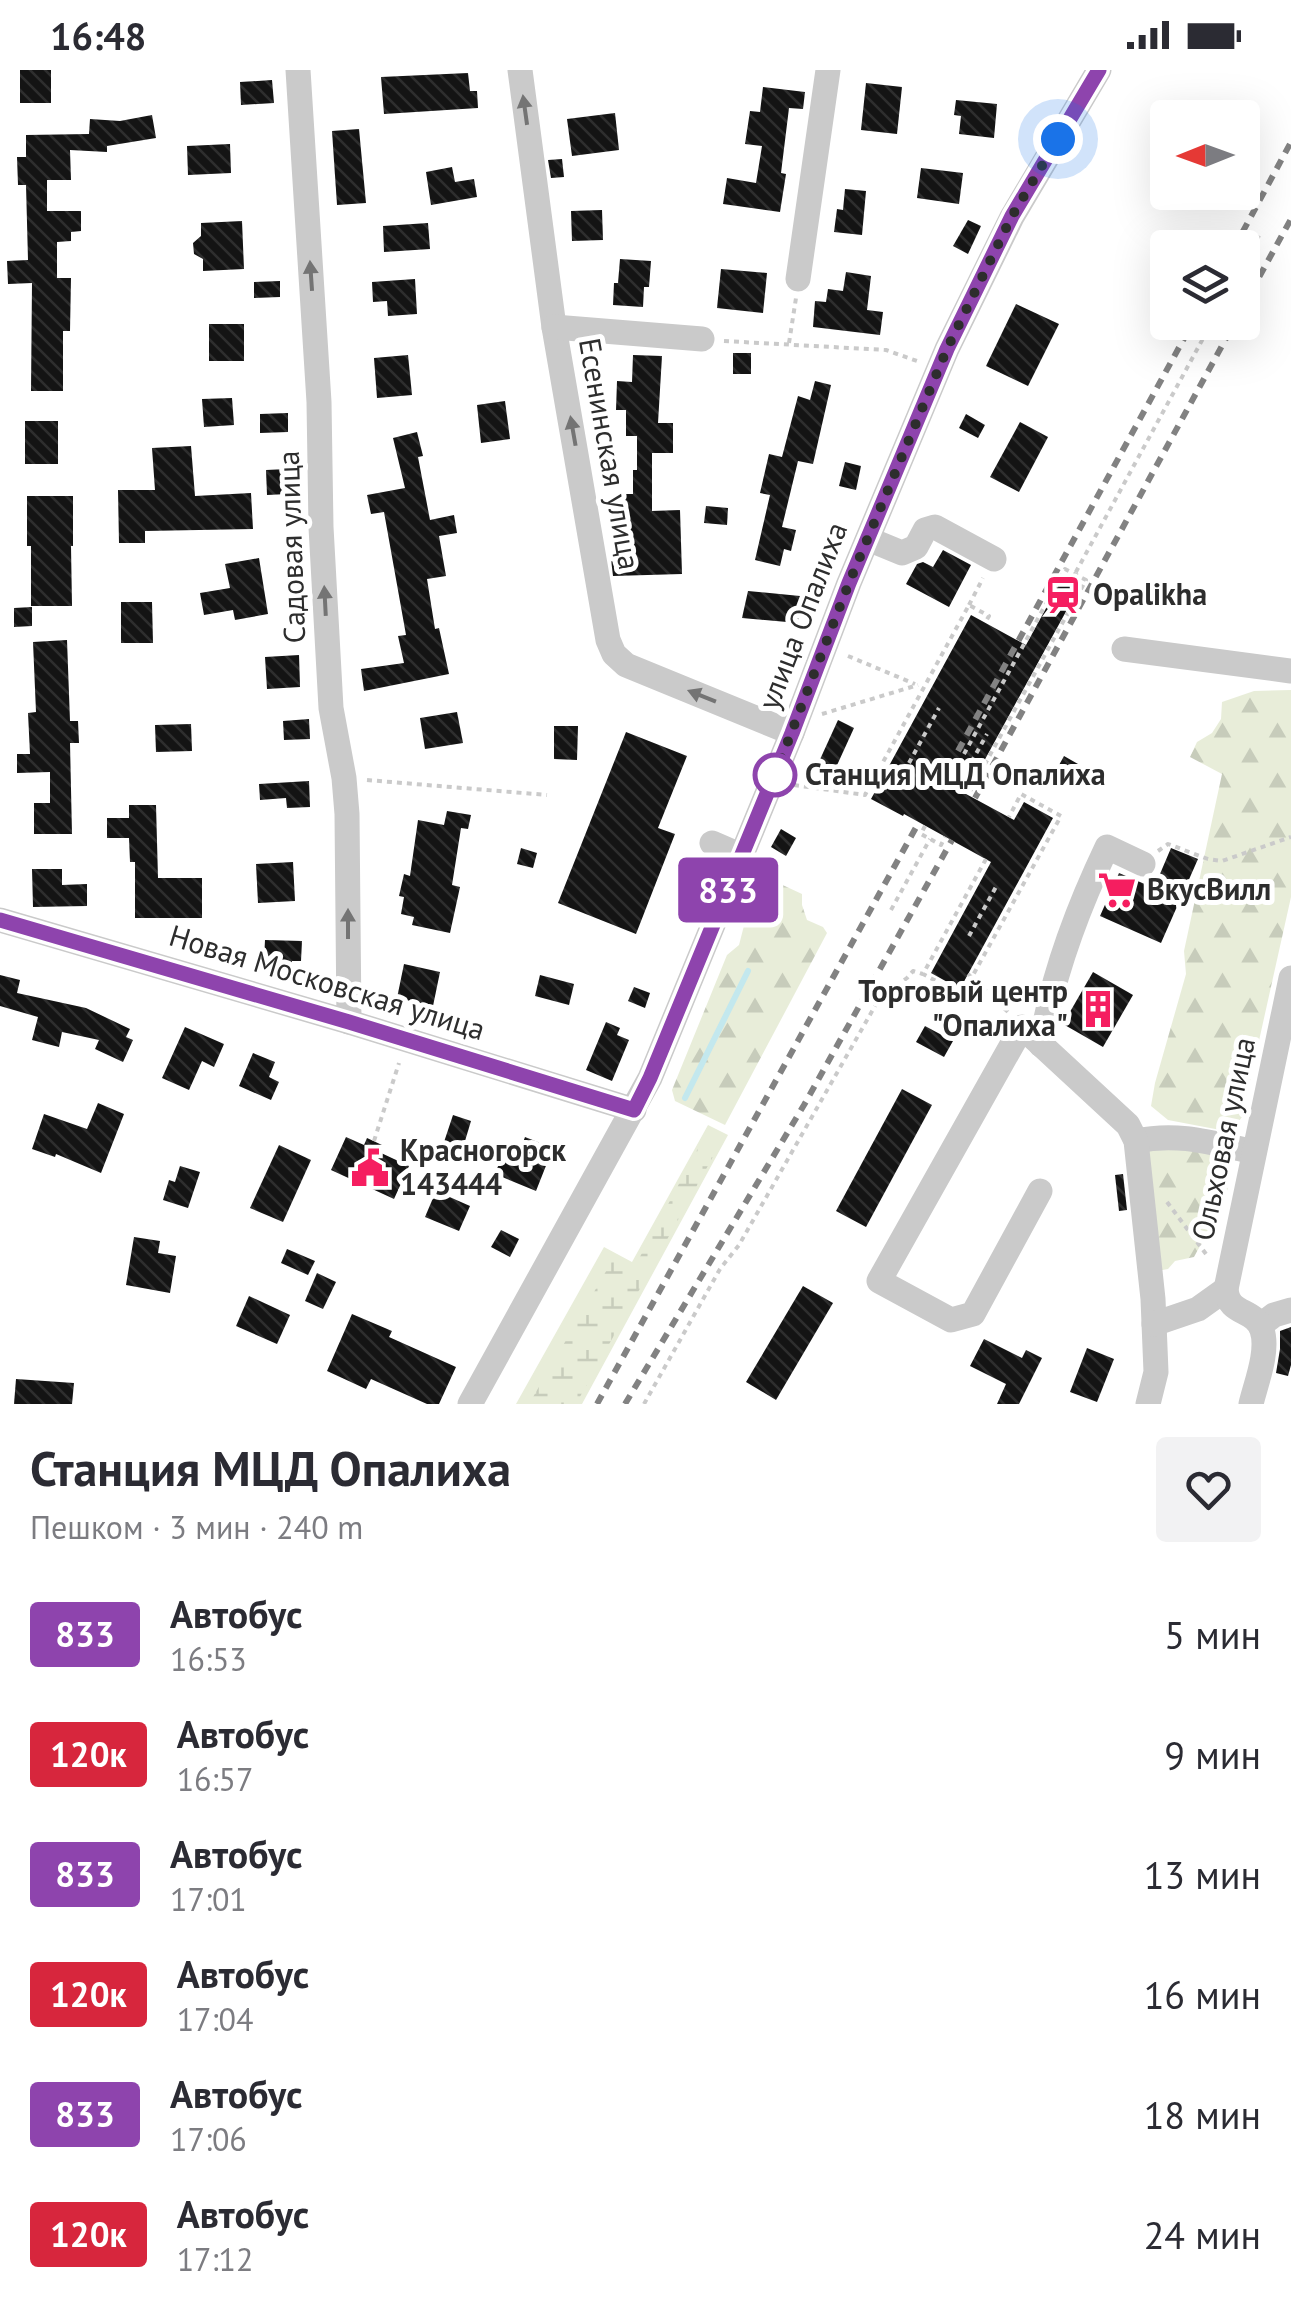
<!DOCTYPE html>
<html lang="ru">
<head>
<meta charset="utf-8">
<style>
  :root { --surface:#fff; --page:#f2f2f3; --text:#2b2b33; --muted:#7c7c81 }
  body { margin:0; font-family:"PT Sans",sans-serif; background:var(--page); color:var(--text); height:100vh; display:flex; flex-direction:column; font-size:38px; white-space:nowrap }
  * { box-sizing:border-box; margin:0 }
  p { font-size:32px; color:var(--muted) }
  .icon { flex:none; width:55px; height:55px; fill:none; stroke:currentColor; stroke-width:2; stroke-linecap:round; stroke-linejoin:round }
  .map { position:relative; height:1334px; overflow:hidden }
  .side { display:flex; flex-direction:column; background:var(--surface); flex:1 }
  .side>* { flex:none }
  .badge { padding:0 20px; border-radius:8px; font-size:35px; line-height:65px }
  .needle { width:65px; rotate:269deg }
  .buttons { position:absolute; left:1150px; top:30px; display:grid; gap:20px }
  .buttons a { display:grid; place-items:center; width:110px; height:110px; border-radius:10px; background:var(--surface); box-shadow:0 10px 40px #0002; font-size:50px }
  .you { position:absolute; width:50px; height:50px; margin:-25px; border:8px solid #fff; border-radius:50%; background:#1a73e8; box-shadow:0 0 0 15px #1a73e833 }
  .map>.badge { position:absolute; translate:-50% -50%; box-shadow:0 0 0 5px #fff }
  .round { display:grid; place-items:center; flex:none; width:105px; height:105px; border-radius:10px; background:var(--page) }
  .head { display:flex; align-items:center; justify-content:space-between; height:170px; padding:0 30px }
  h1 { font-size:48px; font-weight:700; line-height:75px }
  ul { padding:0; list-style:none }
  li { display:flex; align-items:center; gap:30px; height:120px; padding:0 30px }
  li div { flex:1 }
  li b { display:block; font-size:38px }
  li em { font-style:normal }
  li .badge { min-width:110px; font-weight:700; text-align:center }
  .status { display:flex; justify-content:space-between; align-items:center; height:70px; padding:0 50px; background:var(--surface); direction:ltr }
  .status svg { height:28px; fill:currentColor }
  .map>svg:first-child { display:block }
  .green { fill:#e8edd9 }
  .forest { fill:url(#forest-firs) }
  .wetland { fill:url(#wetland-marsh) }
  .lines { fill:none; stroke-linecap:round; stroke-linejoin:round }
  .stream { stroke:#c3e8ee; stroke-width:6 }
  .building { fill:url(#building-back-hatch) }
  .path { stroke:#cacaca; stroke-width:4; stroke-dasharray:5 5; stroke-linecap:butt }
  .minor { stroke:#cacaca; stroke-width:25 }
  .rail { stroke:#828282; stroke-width:6; stroke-dasharray:10 8; stroke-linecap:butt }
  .oneway { fill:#747474 }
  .line-casing { stroke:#fff; stroke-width:22 }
  .line { stroke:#8e44ad; stroke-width:15 }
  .walk { stroke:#2d2d2d; stroke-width:10; stroke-dasharray:0 18 }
  .stop-dot { fill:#fff; stroke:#8e44ad; stroke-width:5 }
  .labels { text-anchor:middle; stroke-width:10; stroke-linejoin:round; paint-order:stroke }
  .street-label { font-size:30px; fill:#2d2d2d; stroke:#fff }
  .poi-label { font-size:30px; font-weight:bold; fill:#2d2d2d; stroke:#fff; text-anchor:start }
  .stop-label { font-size:30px; font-weight:bold; fill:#2d2d2d; stroke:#fff; text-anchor:start }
</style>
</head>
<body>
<div class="status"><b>16:48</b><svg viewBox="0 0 49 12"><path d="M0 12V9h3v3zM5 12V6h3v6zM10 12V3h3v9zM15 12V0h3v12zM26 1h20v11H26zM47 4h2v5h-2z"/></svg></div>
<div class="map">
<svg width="1291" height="1334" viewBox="0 0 1291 1334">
  <defs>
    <pattern id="forest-firs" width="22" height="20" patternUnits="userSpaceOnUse" patternTransform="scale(2.5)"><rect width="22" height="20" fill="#e8edd9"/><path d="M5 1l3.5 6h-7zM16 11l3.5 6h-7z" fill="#c7ccbb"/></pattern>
    <pattern id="wetland-marsh" width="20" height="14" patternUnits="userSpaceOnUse" patternTransform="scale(2.5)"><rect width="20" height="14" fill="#e8edd9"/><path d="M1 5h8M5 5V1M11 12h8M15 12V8" fill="none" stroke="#c7ccbb"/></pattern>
    <pattern id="building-back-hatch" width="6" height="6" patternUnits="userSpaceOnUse" patternTransform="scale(2.5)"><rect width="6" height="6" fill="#141414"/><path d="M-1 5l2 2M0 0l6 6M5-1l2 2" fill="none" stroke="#2e2e2e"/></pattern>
  </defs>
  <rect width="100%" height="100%" fill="#fff"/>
  <path class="green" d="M708,1055L728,1065L582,1334H516L604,1177L632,1192Z"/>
  <g class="forest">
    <path d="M1291,620V827L1242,1047L1231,1062L1168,1050L1151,1036L1155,1013L1186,904L1184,881L1222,704L1190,687L1197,672L1212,663L1221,649L1222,632L1254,621Z"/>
    <path d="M774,811L802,824V835L807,850L823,857L827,863L725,1055L675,1031L672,1020L727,885L739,875L747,844L768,824Z"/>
    <path d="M1147,1079H1196L1228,1088C1239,1117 1208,1161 1194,1187L1175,1191L1168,1199L1157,1201Z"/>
  </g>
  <path class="wetland" d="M703,1069L715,1075V1083L576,1334H529L612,1191L617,1189L634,1198Z"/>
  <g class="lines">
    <path class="stream" d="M685,1028L748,901"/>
  </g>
  <g class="building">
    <rect x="20" y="0" width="31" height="33"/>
    <path d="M468,3L470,21H477L478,38L384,44L381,7Z"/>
    <path d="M272,10L274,33L241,35L240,12Z"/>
    <path d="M866,13L902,17L897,64L861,60Z"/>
    <path d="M763,17L805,22L803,39L789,38L781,103L786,104L780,142L723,134L727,108L756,113L762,76L745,74L750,41L760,42Z"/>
    <path d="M956,30L997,34L994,68L959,64L961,46L954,45Z"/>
    <path d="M615,43L619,80L572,86L567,49Z"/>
    <path d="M152,45L156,68L107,76V82L70,80L71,110H47V141H81V161L71,162V171L57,172V208H71L70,261H63V321H31L32,213L8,214L7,191L28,190L26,115H18L17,87H26V65L89,64L90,49L120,51Z"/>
    <path d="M359,59L366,133L337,135L332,61Z"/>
    <path d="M230,74L231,103L188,105L187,76Z"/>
    <path d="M562,89L564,107L551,108L548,90Z"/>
    <path d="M452,97L455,112L474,109L477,127L431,135L426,102Z"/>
    <path d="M921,98L963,103L959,134L917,128Z"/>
    <path d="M845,119L866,121L862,165L834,162L837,139L843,140Z"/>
    <path d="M602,140L603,170L572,171L571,141Z"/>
    <path d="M968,150L981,156L968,184L953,176Z"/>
    <path d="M242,151L244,199L203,201V189L194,184L193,173L201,166V153Z"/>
    <path d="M428,153L430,179L384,182L383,156Z"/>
    <path d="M620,189L651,191L649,217H644L643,237L613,235L614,213H618Z"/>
    <path d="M721,199L767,203L763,243L717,238Z"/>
    <path d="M846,202L871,206L867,240L883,242L880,265L813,257L815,231L826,232L828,219L843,221Z"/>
    <path d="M415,209L417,244L388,246L387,231L373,232L372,212Z"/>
    <path d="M280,211V227L254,228V212Z"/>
    <path d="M1016,234L1059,254L1028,316L986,296Z"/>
    <rect x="209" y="254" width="35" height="37"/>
    <rect x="733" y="283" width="18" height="21"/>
    <path d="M408,285L412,325L377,328L374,288Z"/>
    <path d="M633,285L662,286L658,353H673V383H652V441L680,440L682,504L613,506L611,489H618L617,424H633V400H637V366H626V340H616L617,311L632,312Z"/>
    <path d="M815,311L831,315L813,394L798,391L782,457L796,460L791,481L784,479L780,496L755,490L770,425L760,423L769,384L782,387L798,326L810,330Z"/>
    <path d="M232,328L234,355L204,357L202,329Z"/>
    <path d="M505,331L510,369L481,373L477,335Z"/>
    <path d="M288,343V362L260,363V344Z"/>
    <path d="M966,344L985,355L978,368L959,358Z"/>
    <rect x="25" y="351" width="33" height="43"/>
    <path d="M1020,352L1048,367L1019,422L990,407Z"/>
    <path d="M417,362L423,386L418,387L430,450L454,445L457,463L439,466L446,506L427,509L435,559L439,558L449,604L364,621L361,599L404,593L398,566L406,565L384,442L371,444L367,425L405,418L393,368Z"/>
    <path d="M191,376L195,426L251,423L253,459L145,461V473H119L118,420H155L152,378Z"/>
    <path d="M845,392L861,396L856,420L839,416Z"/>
    <path d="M287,399L288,424L267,425L266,400Z"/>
    <path d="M27,426H73V476H71L72,536H31V476H27Z"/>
    <path d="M706,436L728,438L727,455L704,453Z"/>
    <path d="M943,480L971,495L949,537L906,514L917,494L923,492L933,497Z"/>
    <path d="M259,488L268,544L235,550L233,540L204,545L200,523L230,518L225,494Z"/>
    <path d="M1063,507L1080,516L966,724L1014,750L1024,732L1053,748L960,919L931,903L991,792L904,744L903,746L871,729L971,545L1026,575Z"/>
    <path d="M748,521L800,526L798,553L742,548Z"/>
    <path d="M121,532H152L153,573H121Z"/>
    <path d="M32,537V556L14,557V538Z"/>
    <path d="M67,570L70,651H78L79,673H70L72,764H34V733H50V702L17,703V684H30L28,643L36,642L33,572Z"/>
    <path d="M299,585L300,617L267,619L265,587Z"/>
    <path d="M457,642L463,673L425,679L420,648Z"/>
    <path d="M309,649L310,669L284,670L283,651Z"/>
    <path d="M838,650L854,658L833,704L817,696Z"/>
    <path d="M191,654L192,681L156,682L155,655Z"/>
    <path d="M554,656H578L577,690L554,689Z"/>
    <path d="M626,662L687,686L658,758L675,764L636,864L558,833Z"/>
    <path d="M1064,686L1078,694L1067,714L1053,706Z"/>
    <path d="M309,711L310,737L287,738L286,728L260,730L259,714Z"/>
    <path d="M129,735H156L158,808H202V848H135V792H130L129,768H107V748H129Z"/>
    <path d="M447,741L471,745L468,759L461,758L452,815L460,817L450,863L412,855L414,847L401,844L404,827L399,826L404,804L410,806L418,750L444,755Z"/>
    <path d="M781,759L796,768L786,786L771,777Z"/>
    <path d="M521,778L537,783L533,798L517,794Z"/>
    <path d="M1171,778L1198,789L1161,873L1100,846L1119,803L1154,818Z"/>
    <path d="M293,792L295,831L258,833L256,794Z"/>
    <path d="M32,799H62V815L87,814V836L33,837Z"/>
    <path d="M265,870L302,871L301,891H292V897H272V890H264Z"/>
    <path d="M404,894L440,902L433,936L397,928Z"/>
    <path d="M1093,902L1133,925L1103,977L1063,954Z"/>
    <path d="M0,905L20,910L17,923L86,938L130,959L126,967L133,970L123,992L95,979L99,970L62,962L59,977L32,970L38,947L0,936Z"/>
    <path d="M540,905L574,914L569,935L535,926Z"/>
    <path d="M634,917L650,923L645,938L628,931Z"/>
    <path d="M606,952L620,958L617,965L629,970L612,1011L586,1000Z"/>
    <path d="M925,956L953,971L944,987L916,972Z"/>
    <path d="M185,957L224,974L214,997L202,991L189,1020L162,1008Z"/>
    <path d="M253,983L275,992L269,1007L279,1012L271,1030L239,1016Z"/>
    <path d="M902,1019L932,1035L866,1157L836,1141Z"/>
    <path d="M98,1033L124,1044L101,1103L56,1084L55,1087L32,1079L44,1044L87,1059Z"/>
    <path d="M453,1045L471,1051L462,1081L443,1075Z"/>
    <path d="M346,1067L364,1075L367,1068L382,1075L379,1082L409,1096L394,1129L331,1100Z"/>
    <path d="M525,1067L553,1078L536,1121L495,1104L503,1083L517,1089Z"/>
    <path d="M279,1075L311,1090L283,1152L250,1138Z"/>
    <path d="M180,1096L200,1102L188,1138L163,1130L169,1110L175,1112Z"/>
    <path d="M1123,1104L1127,1140L1119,1141L1115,1105Z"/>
    <path d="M436,1121L470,1136L459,1161L425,1147Z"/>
    <path d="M501,1160L519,1169L510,1187L491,1177Z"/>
    <path d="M134,1167L160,1171L158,1183L176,1186L170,1223L126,1215Z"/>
    <path d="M287,1179L315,1191L308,1205L281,1193Z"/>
    <path d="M317,1203L336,1212L323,1239L305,1231Z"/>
    <path d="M803,1216L833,1233L776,1330L746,1312Z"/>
    <path d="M249,1226L290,1245L277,1274L236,1256Z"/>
    <path d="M352,1244L392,1261L389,1267L456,1297L439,1334H427L371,1309L366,1319L327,1301Z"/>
    <path d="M1291,1257V1295L1288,1306L1276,1303L1280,1279V1261Z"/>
    <path d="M984,1269L1022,1288L1026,1280L1042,1288L1019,1334H997L1006,1314L970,1296Z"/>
    <path d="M1087,1278L1114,1289L1097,1332L1070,1322Z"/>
    <path d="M16,1309L74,1313L72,1334H14Z"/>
  </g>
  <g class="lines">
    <g class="path">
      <path d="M1242,196L1261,162"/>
      <path d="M724,271L886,280L917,291"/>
      <path d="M789,273L796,228"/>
      <path d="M1071,511L1212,252"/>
      <path d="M969,535L983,508"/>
      <path d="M848,586L915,614"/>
      <path d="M822,644L918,615"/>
      <path d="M964,684L1065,499L1086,510L968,725"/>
      <path d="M909,693L939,638"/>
      <path d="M367,710L547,725"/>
      <path d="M794,715L865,725L969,535L989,546L985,553"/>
      <path d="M957,718L987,664"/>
      <path d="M925,756L921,764L941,775L945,767"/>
      <path d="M1158,781L1168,774L1208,789L1222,791L1291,767"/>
      <path d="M986,789L923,904L962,925L1061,746L1021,724L1009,747"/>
      <path d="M891,840L930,769"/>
      <path d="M969,866L997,815"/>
      <path d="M968,904L1008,942"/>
      <path d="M374,1071L399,993"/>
      <path d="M1167,1132L1209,1188"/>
      <path d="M644,1334L720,1199L739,1175L879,929L907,908L913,901L923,904"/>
    </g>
    <g class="minor">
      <path d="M298,0L319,332L321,457L331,638L344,708L347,744L349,952"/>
      <path d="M520,0L554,257L608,570L614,584L626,595L792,663"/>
      <path d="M798,209L828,0"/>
      <path d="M554,257L702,269"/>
      <path d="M868,469L902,483L916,477L925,460L935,457L994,489"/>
      <path d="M1124,579L1291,601"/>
      <path d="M712,773L742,786"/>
      <path d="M0,850L349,952L634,1040"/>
      <path d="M1041,975C1052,906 1077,840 1107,777L1143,794"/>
      <path d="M1136,1071C1179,1062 1212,1073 1254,1082"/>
      <path d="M1040,1121L973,1244L951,1250L879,1211L1022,957L1128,1055L1136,1071L1153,1229L1156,1302L1148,1334"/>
      <path d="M1154,1254L1198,1239L1226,1219"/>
      <path d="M1261,1255L1274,1245L1291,1240"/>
      <path d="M470,1334L650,1008L792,663L849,513L947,279L1012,147L1099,0"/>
      <path d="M1251,1334C1256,1313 1269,1281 1262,1260C1255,1238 1228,1246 1226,1219L1291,908"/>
    </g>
    <g class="rail">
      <path d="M1234,178L1291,72"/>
      <path d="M1242,238L1291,149"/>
      <path d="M958,681L1193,252"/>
      <path d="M975,728L1235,252"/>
      <path d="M597,1334L919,752"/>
      <path d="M625,1334L804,1035L952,770"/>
    </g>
  </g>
  <defs><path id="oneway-solid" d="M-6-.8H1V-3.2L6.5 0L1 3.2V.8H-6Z" transform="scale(2.5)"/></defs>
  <g class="oneway">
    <use href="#oneway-solid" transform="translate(525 40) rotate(-98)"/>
    <use href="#oneway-solid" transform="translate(311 206) rotate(-94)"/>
    <use href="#oneway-solid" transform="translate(573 361) rotate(-100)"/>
    <use href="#oneway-solid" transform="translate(325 531) rotate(-93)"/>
    <use href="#oneway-solid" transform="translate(702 626) rotate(-158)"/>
    <use href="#oneway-solid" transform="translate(348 854) rotate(-90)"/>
  </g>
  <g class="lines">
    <g class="line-casing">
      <path id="line" d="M0,850L349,952L634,1040L650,1008L792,663L849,513L947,279L1012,146L1099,0"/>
    </g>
    <use href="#line" class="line"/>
    <path class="walk" d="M775,705L849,513L947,279L1012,146L1058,69"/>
  </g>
  <defs>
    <g id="station-bare" transform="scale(3)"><path d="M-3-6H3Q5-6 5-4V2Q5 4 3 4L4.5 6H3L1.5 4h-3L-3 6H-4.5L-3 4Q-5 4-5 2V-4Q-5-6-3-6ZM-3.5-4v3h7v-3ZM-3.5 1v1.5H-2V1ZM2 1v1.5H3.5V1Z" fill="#f51e60" stroke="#fff" stroke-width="2.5" paint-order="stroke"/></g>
    <g id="supermarket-bare" transform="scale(3)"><path d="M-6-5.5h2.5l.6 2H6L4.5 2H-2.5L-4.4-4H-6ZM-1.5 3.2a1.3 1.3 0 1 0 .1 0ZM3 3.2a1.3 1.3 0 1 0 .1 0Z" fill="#f51e60" stroke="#fff" stroke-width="2.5" paint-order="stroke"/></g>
    <g id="building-bare" transform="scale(3)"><path d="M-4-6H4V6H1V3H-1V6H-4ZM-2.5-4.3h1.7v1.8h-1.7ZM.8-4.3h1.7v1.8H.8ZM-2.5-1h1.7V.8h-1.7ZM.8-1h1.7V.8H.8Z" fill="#f51e60" stroke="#fff" stroke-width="2.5" paint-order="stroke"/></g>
    <g id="civic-bare" transform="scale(3)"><path d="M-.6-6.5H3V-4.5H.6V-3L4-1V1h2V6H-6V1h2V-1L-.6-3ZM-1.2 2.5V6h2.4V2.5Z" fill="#f51e60" stroke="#fff" stroke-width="2.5" paint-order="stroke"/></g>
  </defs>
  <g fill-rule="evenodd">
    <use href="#station-bare" x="1063" y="525"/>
    <use href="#supermarket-bare" x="1117" y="820"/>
    <use href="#building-bare" x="1098" y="939"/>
    <use href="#civic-bare" x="370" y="1098"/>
  </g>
  <circle class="stop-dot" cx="775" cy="705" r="20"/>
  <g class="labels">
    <g class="street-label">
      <text transform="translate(609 384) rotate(80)" y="10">Есенинская улица</text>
      <text transform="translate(292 477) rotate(-92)" y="10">Садовая улица</text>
      <text transform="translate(803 546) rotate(-69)" y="10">улица Опалиха</text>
      <text transform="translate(327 913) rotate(17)" y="10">Новая Московская улица</text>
      <text transform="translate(1224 1069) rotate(-78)" y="10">Ольховая улица</text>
    </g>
    <g class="poi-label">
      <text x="1093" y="535">Opalikha</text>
      <text x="1147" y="830">ВкусВилл</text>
      <text x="1068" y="932" text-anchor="end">Торговый центр<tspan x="1068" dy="34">"Опалиха"</tspan></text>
      <text x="400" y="1091">Красногорск<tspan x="400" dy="34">143444</tspan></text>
    </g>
    <g class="stop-label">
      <text x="805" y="715">Станция МЦД Опалиха</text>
    </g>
  </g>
</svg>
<div class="buttons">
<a><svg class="needle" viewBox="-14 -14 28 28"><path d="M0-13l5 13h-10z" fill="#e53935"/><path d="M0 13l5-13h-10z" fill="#7c7c81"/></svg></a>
<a><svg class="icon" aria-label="layers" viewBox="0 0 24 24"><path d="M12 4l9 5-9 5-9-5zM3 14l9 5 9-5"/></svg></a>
</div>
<div class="you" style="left:1058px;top:69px"></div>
<b class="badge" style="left:728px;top:820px;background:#8e44ad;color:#fff">833</b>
</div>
<section class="side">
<div class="head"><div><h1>Станция МЦД Опалиха</h1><p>Пешком · 3 мин · 240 m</p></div><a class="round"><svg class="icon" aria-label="heart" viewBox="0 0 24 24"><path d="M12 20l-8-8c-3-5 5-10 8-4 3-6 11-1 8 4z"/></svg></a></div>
<ul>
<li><span class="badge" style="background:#8e44ad;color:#fff">833</span><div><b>Автобус</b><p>16:53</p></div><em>5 мин</em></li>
<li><span class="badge" style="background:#d7263d;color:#fff">120к</span><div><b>Автобус</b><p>16:57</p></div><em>9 мин</em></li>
<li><span class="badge" style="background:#8e44ad;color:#fff">833</span><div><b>Автобус</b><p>17:01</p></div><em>13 мин</em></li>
<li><span class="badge" style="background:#d7263d;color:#fff">120к</span><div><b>Автобус</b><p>17:04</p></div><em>16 мин</em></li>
<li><span class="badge" style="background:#8e44ad;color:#fff">833</span><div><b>Автобус</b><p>17:06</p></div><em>18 мин</em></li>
<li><span class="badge" style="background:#d7263d;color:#fff">120к</span><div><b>Автобус</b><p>17:12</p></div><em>24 мин</em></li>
</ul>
</section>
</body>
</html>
